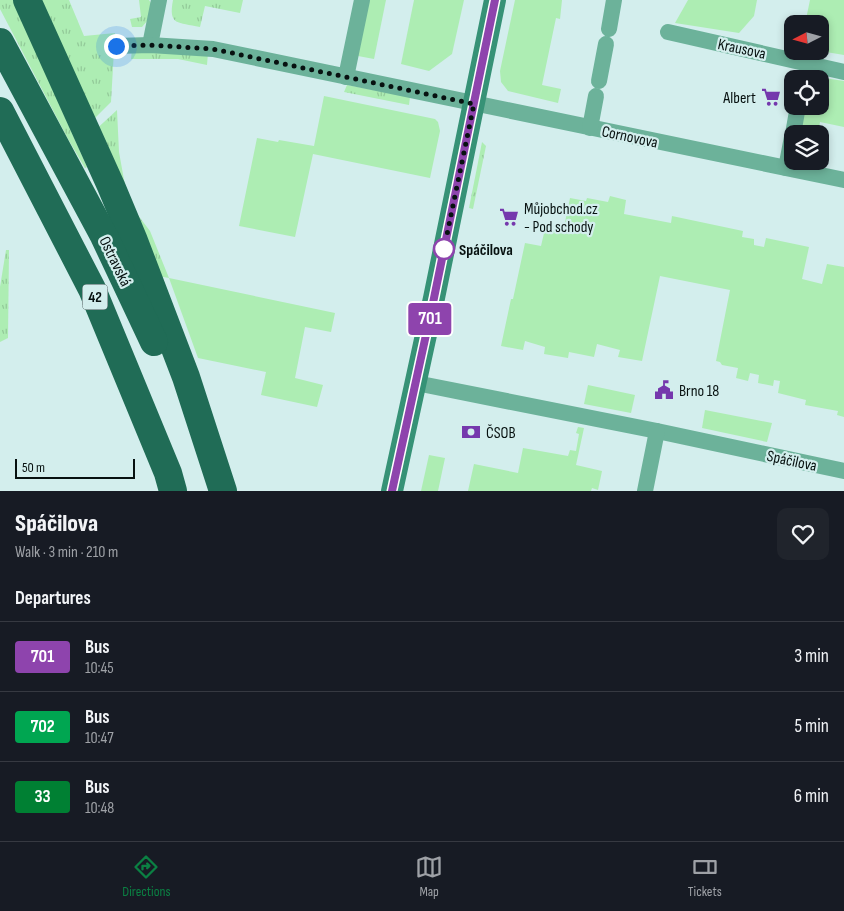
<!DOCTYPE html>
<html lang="en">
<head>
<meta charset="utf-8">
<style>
  :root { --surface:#171b24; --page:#20242c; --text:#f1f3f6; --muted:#9ea1a6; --line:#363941; --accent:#0b8043 }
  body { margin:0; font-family:"Sofia Sans Condensed",sans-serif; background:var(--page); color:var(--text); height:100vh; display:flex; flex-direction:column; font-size:19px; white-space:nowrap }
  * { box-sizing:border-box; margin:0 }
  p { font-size:16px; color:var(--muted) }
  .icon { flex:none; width:28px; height:28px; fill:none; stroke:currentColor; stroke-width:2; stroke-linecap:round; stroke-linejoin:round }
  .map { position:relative; height:491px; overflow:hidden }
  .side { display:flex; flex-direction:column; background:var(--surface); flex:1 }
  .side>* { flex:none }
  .badge { padding:0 10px; border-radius:4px; font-size:18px; line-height:32px }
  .needle { width:32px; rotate:264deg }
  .tools { position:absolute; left:784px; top:15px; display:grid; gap:10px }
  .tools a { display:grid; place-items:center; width:45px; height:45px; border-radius:10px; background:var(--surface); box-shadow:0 2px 8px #0003; font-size:25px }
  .scale { position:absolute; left:15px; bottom:12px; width:120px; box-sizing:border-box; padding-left:5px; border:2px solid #071110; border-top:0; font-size:14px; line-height:18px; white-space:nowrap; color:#071110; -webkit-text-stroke:4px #d3eeed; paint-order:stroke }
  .you { position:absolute; width:25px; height:25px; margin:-12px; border:4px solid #fff; border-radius:50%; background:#1a73e8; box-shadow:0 0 0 8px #1a73e833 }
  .map>.badge { position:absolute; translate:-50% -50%; box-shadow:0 0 0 2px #fff }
  h2 { padding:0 15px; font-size:19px; line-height:45px }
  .round { display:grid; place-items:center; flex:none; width:52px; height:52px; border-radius:10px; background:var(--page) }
  .overview { display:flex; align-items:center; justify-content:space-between; height:85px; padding:0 15px }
  h1 { font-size:24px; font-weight:800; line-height:38px }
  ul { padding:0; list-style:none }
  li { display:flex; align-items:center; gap:15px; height:70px; padding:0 15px; border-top:1px solid var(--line) }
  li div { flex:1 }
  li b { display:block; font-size:19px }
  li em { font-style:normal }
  li .badge { min-width:55px; font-weight:700; text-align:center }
  .tabs { display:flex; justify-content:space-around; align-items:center; height:70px; border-top:1px solid var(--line); background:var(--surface); font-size:14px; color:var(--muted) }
  .tabs a { display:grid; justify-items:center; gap:2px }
  .tabs .active { color:var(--accent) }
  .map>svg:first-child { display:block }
  .grass { fill:url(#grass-tufts) }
  .green { fill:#adedb3 }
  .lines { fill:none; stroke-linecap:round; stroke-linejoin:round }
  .minor { stroke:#6cb29a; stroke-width:16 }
  .secondary { stroke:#369276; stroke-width:22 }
  .trunk { stroke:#206c56; stroke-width:28 }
  .line-casing { stroke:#fff; stroke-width:11 }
  .line { stroke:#8e44ad; stroke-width:8 }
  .walk { stroke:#071110; stroke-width:5; stroke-dasharray:0 9 }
  .stop-dot { fill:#fff; stroke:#8e44ad; stroke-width:2.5 }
  .labels { text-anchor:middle; stroke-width:4.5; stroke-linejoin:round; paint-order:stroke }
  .shield { fill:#d3eeed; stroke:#445352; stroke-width:1 }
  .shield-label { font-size:15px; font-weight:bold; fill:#071110 }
  .street-label { font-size:16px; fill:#071110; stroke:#d3eeed }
  .poi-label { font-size:16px; fill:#071110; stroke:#d3eeed; text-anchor:start }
  .stop-label { font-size:16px; font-weight:bold; fill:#071110; stroke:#d3eeed; text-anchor:start }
</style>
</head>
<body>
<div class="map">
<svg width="844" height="491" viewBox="0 0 844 491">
  <defs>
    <pattern id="grass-tufts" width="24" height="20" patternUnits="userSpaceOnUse" patternTransform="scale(1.25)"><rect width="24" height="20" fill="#adedb3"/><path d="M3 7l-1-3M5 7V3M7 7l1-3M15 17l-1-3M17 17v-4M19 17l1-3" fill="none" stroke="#93ca99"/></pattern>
  </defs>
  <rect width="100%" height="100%" fill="#d3eeed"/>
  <g class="grass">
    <path d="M0,0H13L87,167L85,168L68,139L0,9Z"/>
    <path d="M34,0H69L84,36L115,33L111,102L88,125Z"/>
    <path d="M139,0H149L152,5L148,20L142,27H132L130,19L141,17Z"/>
    <path d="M173,0H243L240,13L205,6L200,27C178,22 168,26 173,0Z"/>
    <path d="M132,49L208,53L207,65L178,59H131Z"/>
    <path d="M347,85L410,97L409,105L344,92Z"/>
    <path d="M117,110L119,152L128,202L150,231L169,278L152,275L91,134Z"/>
    <path d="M482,142L486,146L473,209L469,208Z"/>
    <path d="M6,250H9L8,338L0,342V287Z"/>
  </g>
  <g class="green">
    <path d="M367,0H386L374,59L358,56Z"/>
    <path d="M414,0H464L452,54L429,71L401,64Z"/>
    <path d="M515,0H562L560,19L556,18L542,85L561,89L558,103L508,91L501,82L500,71Z"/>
    <path d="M688,0H757L754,16L739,33L675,23Z"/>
    <path d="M810,0H844V55L820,51V24H805Z"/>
    <path d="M824,78L844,81V127L820,122L818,134H799L802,106H820V79Z"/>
    <path d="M324,96L435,119L438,122L440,131L430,178L313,154L295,237L239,226L257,138L278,142L279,140L314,146Z"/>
    <path d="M610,196L626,200L624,214L671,223L672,216L743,231L742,237L754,239V245L764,247L766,238L809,247L802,279L822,284L827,264L844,267V417L837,415L838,411L805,405L806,400L778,393L780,381L774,380L773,386L758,383L759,375L750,373L748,381L736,378L738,368L722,365L720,362L716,361L730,290L660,276L642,361L618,357L620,350L597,344L594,357L569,352L568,358L544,354L545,347L525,341L523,350L501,346L511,299H513L525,243L541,246L545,229L563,232L570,198L586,201L587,198L608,202Z"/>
    <path d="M169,278L335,313L331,332L305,327L295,378L323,385L317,407L261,395L266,372L198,358Z"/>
    <path d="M588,385L635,395L631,413L584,404Z"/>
    <path d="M705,410L772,423L767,442L702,428Z"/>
    <path d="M578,427L584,428L576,465L602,471L598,490L592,488L591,491H468L474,464L518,473L523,448L568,456L570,450L576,451L579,434L576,433Z"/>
    <path d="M429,455L445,458L438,491H421Z"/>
  </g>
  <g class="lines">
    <g class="minor">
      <path d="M609,29L614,0"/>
      <path d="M668,32L844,72"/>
      <path d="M150,45L159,0"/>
      <path d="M116,46L150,45L213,49L844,180"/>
      <path d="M346,77L362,0"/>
      <path d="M599,81L606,44"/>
      <path d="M590,128L596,96"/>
      <path d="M793,134L798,106"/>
      <path d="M786,168L792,137"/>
      <path d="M416,383L657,431L844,471"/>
      <path d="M645,491L657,431"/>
    </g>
    <path class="secondary" d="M392,491L434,298L495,0"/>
    <g class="trunk">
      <path d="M27,0L111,186L134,241L186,377L223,491"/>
      <path d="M0,42L104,236L154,342"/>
      <path d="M0,111L92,289L168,473L173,491"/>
    </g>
  </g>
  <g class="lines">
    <g class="line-casing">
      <path id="line" d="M392,491L434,298L495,0"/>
    </g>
    <use href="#line" class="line"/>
    <path class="walk" d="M116,46L150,45L213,49L474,104L444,249"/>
  </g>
  <defs>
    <g id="supermarket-bare" transform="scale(1.5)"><path d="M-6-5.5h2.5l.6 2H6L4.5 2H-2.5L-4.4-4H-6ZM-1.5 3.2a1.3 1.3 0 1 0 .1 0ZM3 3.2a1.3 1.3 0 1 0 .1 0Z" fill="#7538ad" stroke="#d3eeed" stroke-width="2.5" paint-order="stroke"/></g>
    <g id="civic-bare" transform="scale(1.5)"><path d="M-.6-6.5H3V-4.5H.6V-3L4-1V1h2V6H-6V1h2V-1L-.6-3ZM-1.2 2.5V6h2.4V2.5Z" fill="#7538ad" stroke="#d3eeed" stroke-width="2.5" paint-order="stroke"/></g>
    <g id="bank-bare" transform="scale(1.5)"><path d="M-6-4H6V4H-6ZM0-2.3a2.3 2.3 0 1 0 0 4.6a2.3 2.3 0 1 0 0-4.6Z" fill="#7538ad" stroke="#d3eeed" stroke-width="2.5" paint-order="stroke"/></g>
  </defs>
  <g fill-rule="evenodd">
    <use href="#supermarket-bare" x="771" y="97"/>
    <use href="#supermarket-bare" x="509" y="217"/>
    <use href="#civic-bare" x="664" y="390"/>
    <use href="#bank-bare" x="471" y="432"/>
  </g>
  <circle class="stop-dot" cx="444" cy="249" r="10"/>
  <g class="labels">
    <rect class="shield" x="82.5" y="284.5" width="25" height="25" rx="4"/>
    <g class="shield-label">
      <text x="95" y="302">42</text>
    </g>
    <g class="street-label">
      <text transform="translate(742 48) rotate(12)" y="6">Krausova</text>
      <text transform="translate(630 136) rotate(12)" y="6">Cornovova</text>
      <text transform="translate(116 261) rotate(64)" y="6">Ostravská</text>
      <text transform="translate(792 460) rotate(12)" y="6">Spáčilova</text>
    </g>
    <g class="poi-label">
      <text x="756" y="103" text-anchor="end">Albert</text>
      <text x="524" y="214">Můjobchod.cz<tspan x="524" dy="18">- Pod schody</tspan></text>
      <text x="679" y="396">Brno 18</text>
      <text x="486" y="438">ČSOB</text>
    </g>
    <g class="stop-label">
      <text x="459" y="255">Spáčilova</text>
    </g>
  </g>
</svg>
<div class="tools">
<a><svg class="needle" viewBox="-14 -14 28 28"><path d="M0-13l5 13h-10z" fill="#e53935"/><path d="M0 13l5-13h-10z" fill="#9ea1a6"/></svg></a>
<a><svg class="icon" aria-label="locate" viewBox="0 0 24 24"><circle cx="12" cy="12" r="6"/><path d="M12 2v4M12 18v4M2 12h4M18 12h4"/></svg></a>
<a><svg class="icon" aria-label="layers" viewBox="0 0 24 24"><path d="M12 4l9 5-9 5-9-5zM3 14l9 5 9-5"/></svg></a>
</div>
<div class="scale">50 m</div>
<div class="you" style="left:116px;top:46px"></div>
<b class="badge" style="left:430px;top:319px;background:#8e44ad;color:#fff">701</b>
</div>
<section class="side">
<div class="overview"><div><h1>Spáčilova</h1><p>Walk · 3 min · 210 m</p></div><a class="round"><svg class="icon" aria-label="heart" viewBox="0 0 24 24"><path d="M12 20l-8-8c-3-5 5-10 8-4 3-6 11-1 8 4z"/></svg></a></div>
<h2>Departures</h2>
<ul>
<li><span class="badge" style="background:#8e44ad;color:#fff">701</span><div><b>Bus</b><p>10:45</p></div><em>3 min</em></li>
<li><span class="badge" style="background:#00a651;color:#fff">702</span><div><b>Bus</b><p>10:47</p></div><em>5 min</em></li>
<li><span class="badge" style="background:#008033;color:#fff">33</span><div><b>Bus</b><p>10:48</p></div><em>6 min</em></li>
</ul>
</section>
<nav class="tabs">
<a class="active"><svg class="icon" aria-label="directions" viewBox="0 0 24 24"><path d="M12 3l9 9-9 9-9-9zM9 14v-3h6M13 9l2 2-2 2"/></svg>Directions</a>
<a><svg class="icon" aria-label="map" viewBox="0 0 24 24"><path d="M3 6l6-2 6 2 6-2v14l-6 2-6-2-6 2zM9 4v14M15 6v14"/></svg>Map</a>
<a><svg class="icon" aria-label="tickets" viewBox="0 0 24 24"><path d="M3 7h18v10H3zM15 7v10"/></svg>Tickets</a>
</nav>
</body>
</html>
